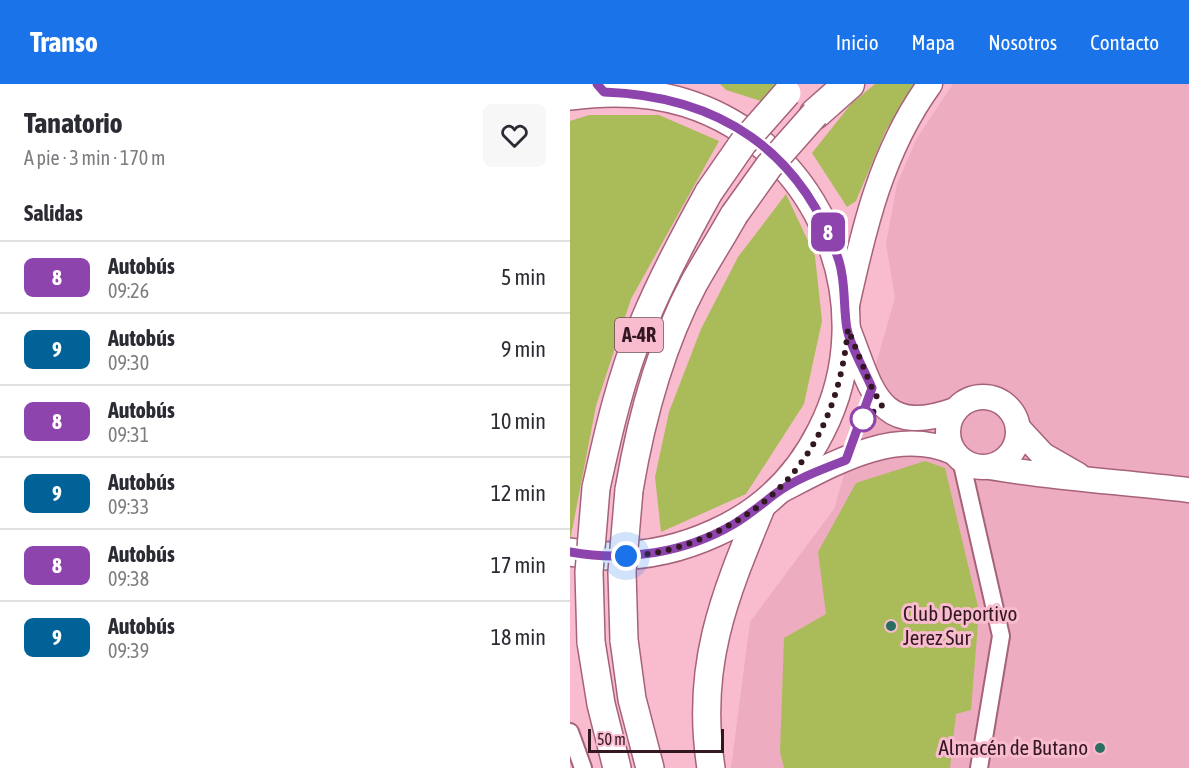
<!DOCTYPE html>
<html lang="es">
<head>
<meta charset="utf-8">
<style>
  :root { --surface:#fff; --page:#f7f7f7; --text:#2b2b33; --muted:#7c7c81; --line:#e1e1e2; --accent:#1a73e8 }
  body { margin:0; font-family:"Asap Condensed",sans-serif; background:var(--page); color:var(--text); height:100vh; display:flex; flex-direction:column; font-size:22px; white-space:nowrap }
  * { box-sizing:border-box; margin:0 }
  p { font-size:20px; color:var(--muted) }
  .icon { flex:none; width:33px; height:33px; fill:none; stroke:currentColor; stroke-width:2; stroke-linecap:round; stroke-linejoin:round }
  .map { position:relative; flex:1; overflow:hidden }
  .details { display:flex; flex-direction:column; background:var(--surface); width:570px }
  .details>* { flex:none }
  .badge { padding:0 12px; border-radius:9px; font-size:21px; line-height:39px }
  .scale { position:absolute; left:18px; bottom:15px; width:136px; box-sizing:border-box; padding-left:6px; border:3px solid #331721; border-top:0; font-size:16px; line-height:21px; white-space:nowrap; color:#331721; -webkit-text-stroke:4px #f9bbce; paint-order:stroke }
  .you { position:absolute; width:30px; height:30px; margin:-15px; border:4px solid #fff; border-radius:50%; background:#1a73e8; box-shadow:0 0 0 9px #1a73e833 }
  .map>.badge { position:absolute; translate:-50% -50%; box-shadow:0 0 0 3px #fff }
  h2 { padding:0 24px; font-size:22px; line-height:54px }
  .round { display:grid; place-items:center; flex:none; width:63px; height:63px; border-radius:9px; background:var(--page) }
  .overview { display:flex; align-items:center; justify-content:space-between; height:102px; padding:0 24px }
  h1 { font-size:28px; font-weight:700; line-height:45px }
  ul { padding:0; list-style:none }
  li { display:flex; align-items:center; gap:18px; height:72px; padding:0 24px; border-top:2px solid var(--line) }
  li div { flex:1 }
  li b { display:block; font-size:22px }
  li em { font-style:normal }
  li .badge { min-width:66px; font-weight:700; text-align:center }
  header { display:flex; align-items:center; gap:36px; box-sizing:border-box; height:84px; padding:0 30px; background:var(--accent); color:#fff }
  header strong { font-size:28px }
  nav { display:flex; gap:33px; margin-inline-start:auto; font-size:21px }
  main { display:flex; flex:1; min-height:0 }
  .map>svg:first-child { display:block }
  .built { fill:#eeacc0 }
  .green { fill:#aabc5a }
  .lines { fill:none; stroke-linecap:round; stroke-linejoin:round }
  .street-casing { stroke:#a7627a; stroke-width:20 }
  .secondary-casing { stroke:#a7627a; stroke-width:27 }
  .primary-casing { stroke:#a7627a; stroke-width:30 }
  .highway-casing { stroke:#a7627a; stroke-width:33 }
  .street { stroke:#fff; stroke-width:16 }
  .secondary { stroke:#fff; stroke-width:24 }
  .primary { stroke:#fff; stroke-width:27 }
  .highway { stroke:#fff; stroke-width:30 }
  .primary-bridge-casing { stroke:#a7627a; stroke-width:30; stroke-linecap:butt }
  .primary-bridge { stroke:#fff; stroke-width:27 }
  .line-casing { stroke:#fff; stroke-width:14 }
  .line { stroke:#8e44ad; stroke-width:9 }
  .walk { stroke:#331721; stroke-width:6; stroke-dasharray:0 10.8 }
  .stop-dot { fill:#fff; stroke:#8e44ad; stroke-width:3 }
  .poi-dot { fill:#2a6e61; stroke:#f9bbce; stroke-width:2 }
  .labels { text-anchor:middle; stroke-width:6; stroke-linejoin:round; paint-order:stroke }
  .shield { fill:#f9bbce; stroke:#6e4855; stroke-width:1.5 }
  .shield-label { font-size:20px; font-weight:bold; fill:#331721 }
  .poi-label { font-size:21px; fill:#331721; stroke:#f9bbce; text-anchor:start }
</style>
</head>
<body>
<header>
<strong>Transo</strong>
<nav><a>Inicio</a><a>Mapa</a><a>Nosotros</a><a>Contacto</a></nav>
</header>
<main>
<section class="details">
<div class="overview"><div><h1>Tanatorio</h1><p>A pie · 3 min · 170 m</p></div><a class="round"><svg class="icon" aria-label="heart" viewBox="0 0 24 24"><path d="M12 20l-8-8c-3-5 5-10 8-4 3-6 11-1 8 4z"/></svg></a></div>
<h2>Salidas</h2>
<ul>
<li><span class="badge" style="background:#8e44ad;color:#fff">8</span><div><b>Autobús</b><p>09:26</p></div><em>5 min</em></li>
<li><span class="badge" style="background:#006297;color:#fff">9</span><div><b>Autobús</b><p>09:30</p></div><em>9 min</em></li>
<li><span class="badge" style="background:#8e44ad;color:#fff">8</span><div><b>Autobús</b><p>09:31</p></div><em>10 min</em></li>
<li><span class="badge" style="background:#006297;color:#fff">9</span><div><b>Autobús</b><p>09:33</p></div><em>12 min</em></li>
<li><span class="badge" style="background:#8e44ad;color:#fff">8</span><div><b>Autobús</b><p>09:38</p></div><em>17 min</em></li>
<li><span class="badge" style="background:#006297;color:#fff">9</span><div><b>Autobús</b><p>09:39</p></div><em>18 min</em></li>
</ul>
</section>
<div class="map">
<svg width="619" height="684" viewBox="0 0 619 684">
  <rect width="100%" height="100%" fill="#f9bbce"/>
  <path class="built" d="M383,0H619V684H161L180,538L264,425L325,214L316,160L327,100L347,54Z"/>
  <g class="green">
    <path d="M150,0H208L191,17L156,6Z"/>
    <path d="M305,0H346L316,46L286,117L277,123L242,69L281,20Z"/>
    <path d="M19,31H89L149,57L61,215L26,322L0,457V37Z"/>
    <path d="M216,110L245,172L252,237L234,320L176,410L91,448L85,393L99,328L131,245L168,173Z"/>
    <path d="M355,377L375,384L409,527L401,626L386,630L380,684H214L210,668L214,554L256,530L248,468L286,399Z"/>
  </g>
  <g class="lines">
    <g class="street-casing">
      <g id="street">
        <path d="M391,376L431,552L409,684"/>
        <path d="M0,648L13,684"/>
      </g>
    </g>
    <g class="secondary-casing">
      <g id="secondary">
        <path d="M277,221C294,143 312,66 360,0"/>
        <path d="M278,245C302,305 307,354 385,326"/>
        <circle cx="413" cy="348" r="35"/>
        <path d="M448,344L473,371L508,391"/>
        <path d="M419,383C485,394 552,398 619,406"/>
        <path d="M208,408C261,381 324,342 383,368"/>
      </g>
    </g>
    <g class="primary-casing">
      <g id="primary">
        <path d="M0,12C39,7 78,7 116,19C252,62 315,223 251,347C228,393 192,428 145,449C99,470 50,477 0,468"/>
        <path d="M26,404C38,349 51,292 73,240C92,194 115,151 139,108"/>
        <path d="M59,406C71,335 90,263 124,199C137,176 151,154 164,131"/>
        <path d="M54,556L62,615L80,684"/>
        <path d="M21,558L31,620L47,684"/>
        <path d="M141,684C125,582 154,513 192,421"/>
      </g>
    </g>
    <g class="highway-casing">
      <path id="highway" d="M245,30L279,0"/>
    </g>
    <use href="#street" class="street"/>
    <use href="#secondary" class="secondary"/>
    <use href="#primary" class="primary"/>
    <use href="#highway" class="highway"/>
    <g class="primary-bridge-casing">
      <g id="primary-bridge">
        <path d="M139,108L173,59L217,9"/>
        <path d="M164,131L199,82L245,30"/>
        <path d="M54,556L52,488L59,406"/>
        <path d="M21,558L19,488L26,404"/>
      </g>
    </g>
    <use href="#primary-bridge" class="primary-bridge"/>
  </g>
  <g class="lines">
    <g class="line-casing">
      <path id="line" d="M0,468C56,478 115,469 164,440C179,431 192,420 205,410C225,395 253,385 276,376L302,304C294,285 281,264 277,245C273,222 276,199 269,177C232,66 148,12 34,8L27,0"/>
    </g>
    <use href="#line" class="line"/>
    <path class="walk" d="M56,472C85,471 114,463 140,451C228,411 269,338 278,245L302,304L312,322L293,335"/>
  </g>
  <circle class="stop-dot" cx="293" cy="335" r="12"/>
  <g class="poi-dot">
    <circle cx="321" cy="542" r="6"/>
    <circle cx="530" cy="664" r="6"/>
  </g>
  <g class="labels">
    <rect class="shield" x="45" y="234" width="48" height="34" rx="4.5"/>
    <g class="shield-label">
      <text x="69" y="258">A-4R</text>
    </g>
    <g class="poi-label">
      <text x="333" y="537">Club Deportivo<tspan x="333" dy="24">Jerez Sur</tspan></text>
      <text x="518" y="671" text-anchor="end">Almacén de Butano</text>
    </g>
  </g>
</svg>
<div class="scale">50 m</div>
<div class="you" style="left:56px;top:472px"></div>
<b class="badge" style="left:258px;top:148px;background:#8e44ad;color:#fff">8</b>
</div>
</main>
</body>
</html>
